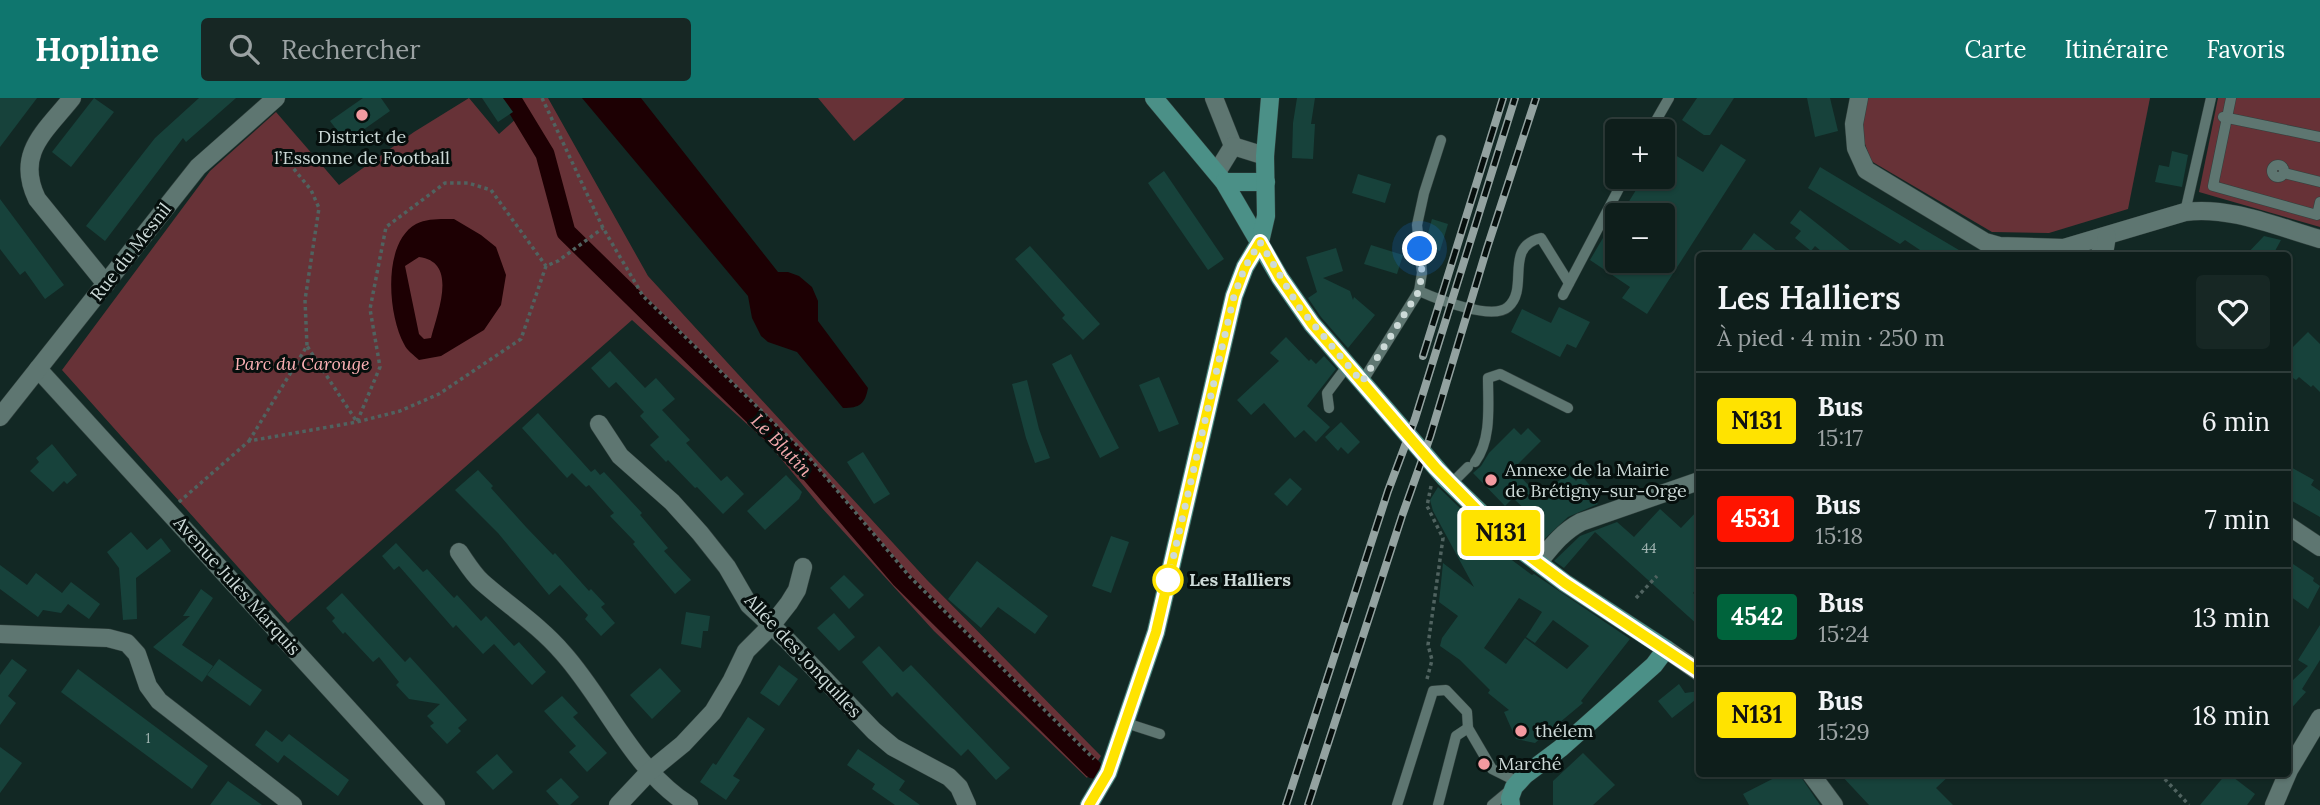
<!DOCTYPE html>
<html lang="fr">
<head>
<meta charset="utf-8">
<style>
  :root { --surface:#0e1e1b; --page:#172724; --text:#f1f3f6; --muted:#9ba2a3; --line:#2e3c3a; --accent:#0f766e }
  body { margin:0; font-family:Lora,serif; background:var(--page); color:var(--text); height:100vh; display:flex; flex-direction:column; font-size:26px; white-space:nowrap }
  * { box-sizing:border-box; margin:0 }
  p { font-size:23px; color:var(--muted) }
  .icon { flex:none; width:38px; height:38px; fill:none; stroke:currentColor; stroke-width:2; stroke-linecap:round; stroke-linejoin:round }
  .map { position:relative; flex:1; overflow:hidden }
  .details { position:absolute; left:1696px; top:154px; width:595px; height:525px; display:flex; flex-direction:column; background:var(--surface); border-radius:7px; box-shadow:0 2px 5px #0004,0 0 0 2px var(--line) }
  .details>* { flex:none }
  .badge { padding:0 14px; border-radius:5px; font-size:24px; line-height:46px }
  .controls { position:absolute; left:1605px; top:21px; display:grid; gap:14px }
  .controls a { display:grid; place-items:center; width:70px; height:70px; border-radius:7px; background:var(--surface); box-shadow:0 2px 5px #0004,0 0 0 2px var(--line); font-size:35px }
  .you { position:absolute; width:35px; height:35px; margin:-18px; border:5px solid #fff; border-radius:50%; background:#1a73e8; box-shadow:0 0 0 10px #1a73e833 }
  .map>.badge { position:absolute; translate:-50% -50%; box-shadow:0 0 0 4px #fff }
  .round { display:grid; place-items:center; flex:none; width:74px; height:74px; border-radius:7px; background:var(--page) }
  .headline { display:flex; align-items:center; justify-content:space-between; height:119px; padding:0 21px }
  h1 { font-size:33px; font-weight:600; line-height:52px }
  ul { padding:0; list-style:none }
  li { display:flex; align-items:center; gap:21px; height:98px; padding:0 21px; border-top:2px solid var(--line) }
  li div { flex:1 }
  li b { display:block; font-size:26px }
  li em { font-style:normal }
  li .badge { min-width:77px; font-weight:700; text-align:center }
  header { display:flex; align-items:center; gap:42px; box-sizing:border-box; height:98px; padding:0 35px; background:var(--accent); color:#fff }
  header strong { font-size:33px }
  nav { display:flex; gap:38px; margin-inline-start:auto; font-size:24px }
  .search { width:490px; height:63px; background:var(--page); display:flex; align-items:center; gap:18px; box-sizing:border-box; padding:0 24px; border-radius:7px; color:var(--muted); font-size:26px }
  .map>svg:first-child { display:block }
  .green { fill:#673237 }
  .water { fill:#1d0003; fill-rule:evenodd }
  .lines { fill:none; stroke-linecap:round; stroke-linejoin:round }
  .canal { stroke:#1d0003; stroke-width:19 }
  .building { fill:#17423b; fill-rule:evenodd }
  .service-casing { stroke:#31413e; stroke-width:11 }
  .minor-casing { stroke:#31413e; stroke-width:19 }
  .secondary-casing { stroke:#31413e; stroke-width:19 }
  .path { stroke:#506360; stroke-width:3.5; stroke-dasharray:3.5 3.5; stroke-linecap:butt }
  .service { stroke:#5e7671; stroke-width:10 }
  .minor { stroke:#5e7671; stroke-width:18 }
  .secondary { stroke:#4b9087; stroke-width:18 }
  .rail-casing { stroke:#93a2a0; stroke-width:8 }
  .rail { stroke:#060f0d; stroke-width:5; stroke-dasharray:16; stroke-linecap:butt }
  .line-casing { stroke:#fff; stroke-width:16 }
  .line { stroke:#ffe300; stroke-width:10 }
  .walk { stroke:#cddad8; stroke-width:7; stroke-dasharray:0 12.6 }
  .poi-dot { fill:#f49aa0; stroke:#060f0d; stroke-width:2.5 }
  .stop-dot { fill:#fff; stroke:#ffe300; stroke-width:3.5 }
  .labels { text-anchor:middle; stroke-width:6; stroke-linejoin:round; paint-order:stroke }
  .number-label { font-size:14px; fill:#a0b4b1 }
  .poi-label { font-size:18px; fill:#cddad8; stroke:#060f0d; text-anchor:start }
  .street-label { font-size:18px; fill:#cddad8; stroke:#060f0d }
  .park-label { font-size:18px; font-style:italic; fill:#fcb0b4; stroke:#060f0d }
  .stop-label { font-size:18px; font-weight:bold; fill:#cddad8; stroke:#060f0d; text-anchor:start }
  .water-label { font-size:19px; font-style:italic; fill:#f4a9ad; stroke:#060f0d }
</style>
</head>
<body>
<header>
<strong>Hopline</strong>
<div class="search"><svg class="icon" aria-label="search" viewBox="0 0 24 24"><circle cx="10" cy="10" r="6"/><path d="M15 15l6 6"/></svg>Rechercher</div>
<nav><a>Carte</a><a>Itinéraire</a><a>Favoris</a></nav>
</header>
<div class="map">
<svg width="2320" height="707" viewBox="0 0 2320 707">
  <rect width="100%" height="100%" fill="#122824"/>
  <g class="green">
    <path d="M469,0L499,36L518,19L504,0H548L648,178L927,482L1101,658L1087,680L934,533L821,409L768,345L632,222L288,525L62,272L210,73L276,14L339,87L414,34Z"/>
    <path d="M818,0H905L854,43Z"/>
    <path d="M1866,0H2150L2128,111L2049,135L1992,134L1871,63L1861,35Z"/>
    <path d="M2218,0H2320V129L2199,94Z"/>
  </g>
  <g class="water">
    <path d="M582,0H641L778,174H788L799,178L812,189L818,203V223L868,290C865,306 860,310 843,310L797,254L768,244L761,238L752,220L748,198Z"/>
    <path d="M454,121L481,137L496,149L506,177L501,207L484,232L441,258L419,262C414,257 407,253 404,246C388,217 382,145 416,126C428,120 442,121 454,121ZM419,159C459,164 437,215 431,240L424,241L419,236L405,168Z"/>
  </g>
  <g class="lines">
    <path class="canal" d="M511,0L545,56L566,134L800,363L901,481L1093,671"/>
  </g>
  <g class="building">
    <path d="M0,0H37L0,49Z"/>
    <path d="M94,0L114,14L71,69L52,54Z"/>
    <path d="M199,0H236L186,44L183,40L105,143L86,128L155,40Z"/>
    <path d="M363,0H381L390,13L346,44L330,23Z"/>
    <path d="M482,0H503L513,14L498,24Z"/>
    <path d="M1297,0H1315L1311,26H1315L1313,61L1292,60L1293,25Z"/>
    <path d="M1697,0H1734L1710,37H1704L1682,22Z"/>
    <path d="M1807,0H1830L1838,33L1815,39Z"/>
    <path d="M1721,46L1746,62L1647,216L1622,200L1630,189L1590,162L1617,116V163H1662V137L1675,117H1648L1628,105L1644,79H1662V49L1703,74Z"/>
    <path d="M2172,53L2188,57L2182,89L2155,84L2159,67L2169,69Z"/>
    <path d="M1820,69L1920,129L1969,158H1929L1905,142L1900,146L1808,90Z"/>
    <path d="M1164,73L1224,161L1208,172L1148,85Z"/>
    <path d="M1358,76L1391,86L1385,105L1352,95Z"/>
    <path d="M0,101L64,187L45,201L25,173L20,177L0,151Z"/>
    <path d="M1800,112L1830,136L1857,158H1827L1815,148L1811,153L1795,140L1801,133L1790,125Z"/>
    <path d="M1432,121L1448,126L1440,153L1427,149L1426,142Z"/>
    <path d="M1754,135L1783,158H1737Z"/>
    <path d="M2264,138L2281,142L2275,153L2269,158H2245Z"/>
    <path d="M1371,147L1403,157L1397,176L1364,166Z"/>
    <path d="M1030,148L1100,226L1083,242L1062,220L1065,217L1015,161Z"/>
    <path d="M1336,150L1343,173L1323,180L1350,193L1353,202L1354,199L1375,217L1348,250L1321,219L1308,200L1317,194L1306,159Z"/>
    <path d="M1559,209L1590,224L1576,250L1567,246L1560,259L1511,234L1522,211L1551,225Z"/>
    <path d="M2308,234L2320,246V294L2313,287L2311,289L2299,279L2296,282L2287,276V255Z"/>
    <path d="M1286,239L1309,263L1311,261L1316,266L1324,258L1336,271L1307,308L1330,329L1316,344L1304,332L1295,340L1264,305L1251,317L1237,302L1279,263L1270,255Z"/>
    <path d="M610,253L645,290L656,280L675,301L662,312L690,342L686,345L721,383L727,378L744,396L723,416L697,389L695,390L668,362L666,364L650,347L659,339L640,318L644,314L616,284L609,290L591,270Z"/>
    <path d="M1071,256L1119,350L1100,360L1052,266Z"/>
    <path d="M1159,279L1179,326L1159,334L1139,287Z"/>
    <path d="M1027,282L1039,331L1050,360L1035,365L1026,340L1012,286Z"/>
    <path d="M538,315L591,374L595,371L600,377L604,374L642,415L640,417L668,450L664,453L691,482L675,496L633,446L635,444L610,418L614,415L589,387L586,389L572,375L567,380L522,330Z"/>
    <path d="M1341,324L1360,344L1348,356L1341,349L1338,353L1325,339Z"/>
    <path d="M1514,330L1521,337L1528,330L1541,343L1513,371L1539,398L1569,375L1576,383L1581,377L1599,398L1595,403L1598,406L1568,419L1538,447L1521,433L1533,419L1513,400L1505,408L1473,375L1481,368L1489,355Z"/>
    <path d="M52,346L77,377L67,386L64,383L53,394L30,373L39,364L36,360Z"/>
    <path d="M863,354L890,396L874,406L847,364Z"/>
    <path d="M2287,367L2314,382L2311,387L2320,393V419L2287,400Z"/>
    <path d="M478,372L493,388L491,390L526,429L553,457L555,455L589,493L591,491L605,506L601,509L615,525L601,538L585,521L588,517L560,487L549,497L498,435L455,392Z"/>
    <path d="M786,377L802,394L799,401L765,432L747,413Z"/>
    <path d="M1290,380L1302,391L1287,408L1274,396Z"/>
    <path d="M1438,389L1482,431L1472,441L1494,461L1501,454L1532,477L1534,476L1630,541L1581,603L1583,605L1535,645L1516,641L1504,614L1509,612L1488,595L1490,592L1460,562L1440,548L1442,540L1458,518L1439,504L1443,465L1474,489L1433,413L1430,402ZM1519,500L1542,514L1526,539L1535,545L1553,522L1589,548L1567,571L1525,540L1506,566L1484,550Z"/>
    <path d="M1660,411L1681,430L1699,411V487L1693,495L1699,501V528L1595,434L1564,470L1554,463L1580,438L1617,424L1634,439Z"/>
    <path d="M131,434L147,452L161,440L171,453L136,480L137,521L123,522L119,470L107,454Z"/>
    <path d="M1111,438L1129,444L1111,495L1092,488Z"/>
    <path d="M396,445L423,474L427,471L454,500L457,497L481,523L486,518L514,548L519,544L546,574L532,587L494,546L483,556L456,527L453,530L399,468L394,472L382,458Z"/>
    <path d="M2287,462L2314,480L2313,483L2320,488L2308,511L2287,496Z"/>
    <path d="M977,463L1048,518L1035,536L998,509L981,530L948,501Z"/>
    <path d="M0,467L27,487L36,475L62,495L71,484L100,506L89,521L68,506L61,515L43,512L38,519L0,491Z"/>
    <path d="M844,477L864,497L849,511L830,490Z"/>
    <path d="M201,491L213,500L182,547L213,568L202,584L153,549L190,518H183Z"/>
    <path d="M342,495L405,564L410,559L467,622L458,630L461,633L447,646L430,628L434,625L427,618L440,606L409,601L396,587L399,584L379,559L373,564L345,534L343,536L332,523L335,520L326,510Z"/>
    <path d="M686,514L710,518L708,533H703L701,550L681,546Z"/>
    <path d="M834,515L855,539L839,553L817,530Z"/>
    <path d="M2320,527V562L2302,591L2306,594L2287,615V576L2293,582L2308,568L2298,562Z"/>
    <path d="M879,548L903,574L911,567L1010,670L996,682L968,651L961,658L897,594L892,599L862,564Z"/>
    <path d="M12,561L27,572L8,598L16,605L0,627V577Z"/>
    <path d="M219,561L262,592L250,608L207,577Z"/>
    <path d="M779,567L798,581L779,608L760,595Z"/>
    <path d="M660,570L681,593L652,621L630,597Z"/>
    <path d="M78,571L208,668L192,691L61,594Z"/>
    <path d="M1679,586L1685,595L1699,593V599L1672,620L1658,603Z"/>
    <path d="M562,598L578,615L573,619L607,655L587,674L569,654L576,648L544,613Z"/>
    <path d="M748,619L765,631L733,678L740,682L726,702L700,684L713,665L716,667Z"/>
    <path d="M266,632L282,644L289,636L349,682L338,698L284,657L278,665L255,647Z"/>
    <path d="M0,649L22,665L0,695Z"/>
    <path d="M858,651L905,683L899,692L920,707H895L872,691L875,686L847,667Z"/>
    <path d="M1583,655L1615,687L1593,707H1553V683Z"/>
    <path d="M497,656L513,674L493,692L476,674Z"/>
    <path d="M1782,676H1799L1820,707H1749L1743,696Z"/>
    <path d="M1840,676H1951L1936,690L1953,707H1869Z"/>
    <path d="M2226,676H2229L2255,696L2247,707H2200Z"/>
    <path d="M561,680L579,699L570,707H559L546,693Z"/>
    <path d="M228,683L262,707H210Z"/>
  </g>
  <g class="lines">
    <g class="service-casing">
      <g id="service">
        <path d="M2231,0L2213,88L2317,117L2320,104"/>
        <path d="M2223,19L2320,39"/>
        <path d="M1650,33L1669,0"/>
        <circle cx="2278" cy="73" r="6"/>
        <path d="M2284,75L2320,84"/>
        <path d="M2185,114L2211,0"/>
        <path d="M1419,193C1437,201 1492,223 1508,209C1530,190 1503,149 1541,140L1569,185"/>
        <path d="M1563,197L1625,79"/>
        <path d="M1362,284L1419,193L1422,175L1417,127L1424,95L1441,42"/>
        <path d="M1329,310L1327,295L1348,267"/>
        <path d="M1475,364C1492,341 1488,307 1488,280L1500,276L1568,310"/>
        <path d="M1451,386L1468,369"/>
        <path d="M1126,625L1160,636"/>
        <path d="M1397,707L1433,593L1446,592L1467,614L1468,630L1492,671L1518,684"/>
        <path d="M1438,707L1456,638L1468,630"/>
        <path d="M1492,707L1510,692"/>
      </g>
    </g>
    <g class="minor-casing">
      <g id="minor">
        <path d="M72,0C45,34 15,55 37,101L106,186"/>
        <path d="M1214,0L1233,48"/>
        <path d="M1859,0L1854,26L1856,50L1866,72L1985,144L1999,148L2064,150L2185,114C2231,108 2277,129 2320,141"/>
        <path d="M1233,48L1265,58"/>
        <path d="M1217,74L1233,48"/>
        <path d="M2098,158L2105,150L2107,138"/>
        <path d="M38,271L436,707"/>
        <path d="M0,319L198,69L276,0"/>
        <path d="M599,326L620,358L672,404L700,435L727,469L749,507L788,543L874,633L893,649L949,679L959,689L967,707"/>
        <path d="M2287,427L2320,449"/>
        <path d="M459,454C466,464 473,476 482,484C509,508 539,527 563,555C606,603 633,672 689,707"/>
        <path d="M1538,465C1551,449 1562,434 1581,424L1699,383"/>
        <path d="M0,536L108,540L127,545L137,556L148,588L159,603L293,707"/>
        <path d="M1666,551L1699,574"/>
        <path d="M1811,676L1834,707"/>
        <path d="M618,707L650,673L683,646L713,614L732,582L746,553L771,528L789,505L797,492L803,469"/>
        <path d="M2274,707L2289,672L2320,620"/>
      </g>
    </g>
    <g class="secondary-casing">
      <g id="secondary">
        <path d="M1154,0L1224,84L1280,180L1312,226L1445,380L1513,446L1565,485L1666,551L1654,567L1561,650L1525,677L1514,689L1510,700L1511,707"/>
        <path d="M1224,84H1266"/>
        <path d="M1089,707L1108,675L1156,534L1234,198L1245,169L1260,144L1266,118L1265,58L1270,0"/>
      </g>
    </g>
    <g class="path">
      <path d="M542,0L603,130L643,198L808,358L910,479L1094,661"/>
      <path d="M285,60L311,92L319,110L305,202L307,248"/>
      <path d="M249,343L307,248L357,324L380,269L370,211L386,129L445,85H468L491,92L546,168"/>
      <path d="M179,404L249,343L357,324L400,313L439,296L521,241L546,168L558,163L603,130"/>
      <path d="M1636,500L1657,478"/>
      <path d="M1427,581L1432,562L1428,547L1443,440L1427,408L1431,388"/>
      <path d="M2160,676L2189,707"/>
    </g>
    <use href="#service" class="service"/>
    <use href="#minor" class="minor"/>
    <use href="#secondary" class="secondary"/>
    <g class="rail-casing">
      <g id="rail">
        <path d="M1423,258L1503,0"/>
        <path d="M1286,707L1388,393L1415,321L1515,0"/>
        <path d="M1308,707L1402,418L1430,339L1487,150L1536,0"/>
      </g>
    </g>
    <use href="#rail" class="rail"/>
  </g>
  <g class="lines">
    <g class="line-casing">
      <path id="line" d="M1089,707L1108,675L1156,534L1234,198L1245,169L1260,144L1280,180L1312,226L1436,370L1487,422L1513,446L1565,485L1699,574"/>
    </g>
    <use href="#line" class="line"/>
    <path class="walk" d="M1168,482L1234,198L1245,169L1260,144L1299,209L1362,284L1419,193L1422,175L1420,151"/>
  </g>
  <g class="poi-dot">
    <circle cx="362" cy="17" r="7"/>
    <circle cx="1491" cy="382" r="7"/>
    <circle cx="1521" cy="633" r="7"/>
    <circle cx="1484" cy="666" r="7"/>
  </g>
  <circle class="stop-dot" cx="1168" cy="482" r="14"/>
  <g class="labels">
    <g class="number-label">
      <text x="1649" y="455">44</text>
      <text x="148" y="645">1</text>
    </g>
    <g class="poi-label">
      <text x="362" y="45" text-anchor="middle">District de<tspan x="362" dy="21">l’Essonne de Football</tspan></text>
      <text x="1505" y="378">Annexe de la Mairie<tspan x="1505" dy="21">de Brétigny-sur-Orge</tspan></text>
      <text x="1535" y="639">thélem</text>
      <text x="1498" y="672">Marché</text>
    </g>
    <g class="street-label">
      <text transform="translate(131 154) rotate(-52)" y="6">Rue du Mesnil</text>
      <text transform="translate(237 488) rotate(48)" y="6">Avenue Jules Marquis</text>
      <text transform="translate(803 558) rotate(47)" y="6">Allée des Jonquilles</text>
    </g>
    <g class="park-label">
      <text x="302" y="272">Parc du Carouge</text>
    </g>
    <g class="stop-label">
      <text x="1189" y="488">Les Halliers</text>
    </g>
    <g class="water-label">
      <text transform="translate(782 347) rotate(46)" y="7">Le Blutin</text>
    </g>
  </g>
</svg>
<div class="controls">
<a>+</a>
<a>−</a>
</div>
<div class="you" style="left:1420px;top:151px"></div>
<b class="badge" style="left:1501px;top:435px;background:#ffe300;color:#111">N131</b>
<section class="details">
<div class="headline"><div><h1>Les Halliers</h1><p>À pied · 4 min · 250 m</p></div><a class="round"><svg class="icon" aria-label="heart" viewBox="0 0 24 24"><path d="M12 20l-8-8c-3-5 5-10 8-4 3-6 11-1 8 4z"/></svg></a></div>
<ul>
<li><span class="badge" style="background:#ffe300;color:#111">N131</span><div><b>Bus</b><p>15:17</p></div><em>6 min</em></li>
<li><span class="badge" style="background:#ff1400;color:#fff">4531</span><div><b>Bus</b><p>15:18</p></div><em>7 min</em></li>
<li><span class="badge" style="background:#00643c;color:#fff">4542</span><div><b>Bus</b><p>15:24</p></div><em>13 min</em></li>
<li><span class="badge" style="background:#ffe300;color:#111">N131</span><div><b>Bus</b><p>15:29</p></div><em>18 min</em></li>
</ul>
</section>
</div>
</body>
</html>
